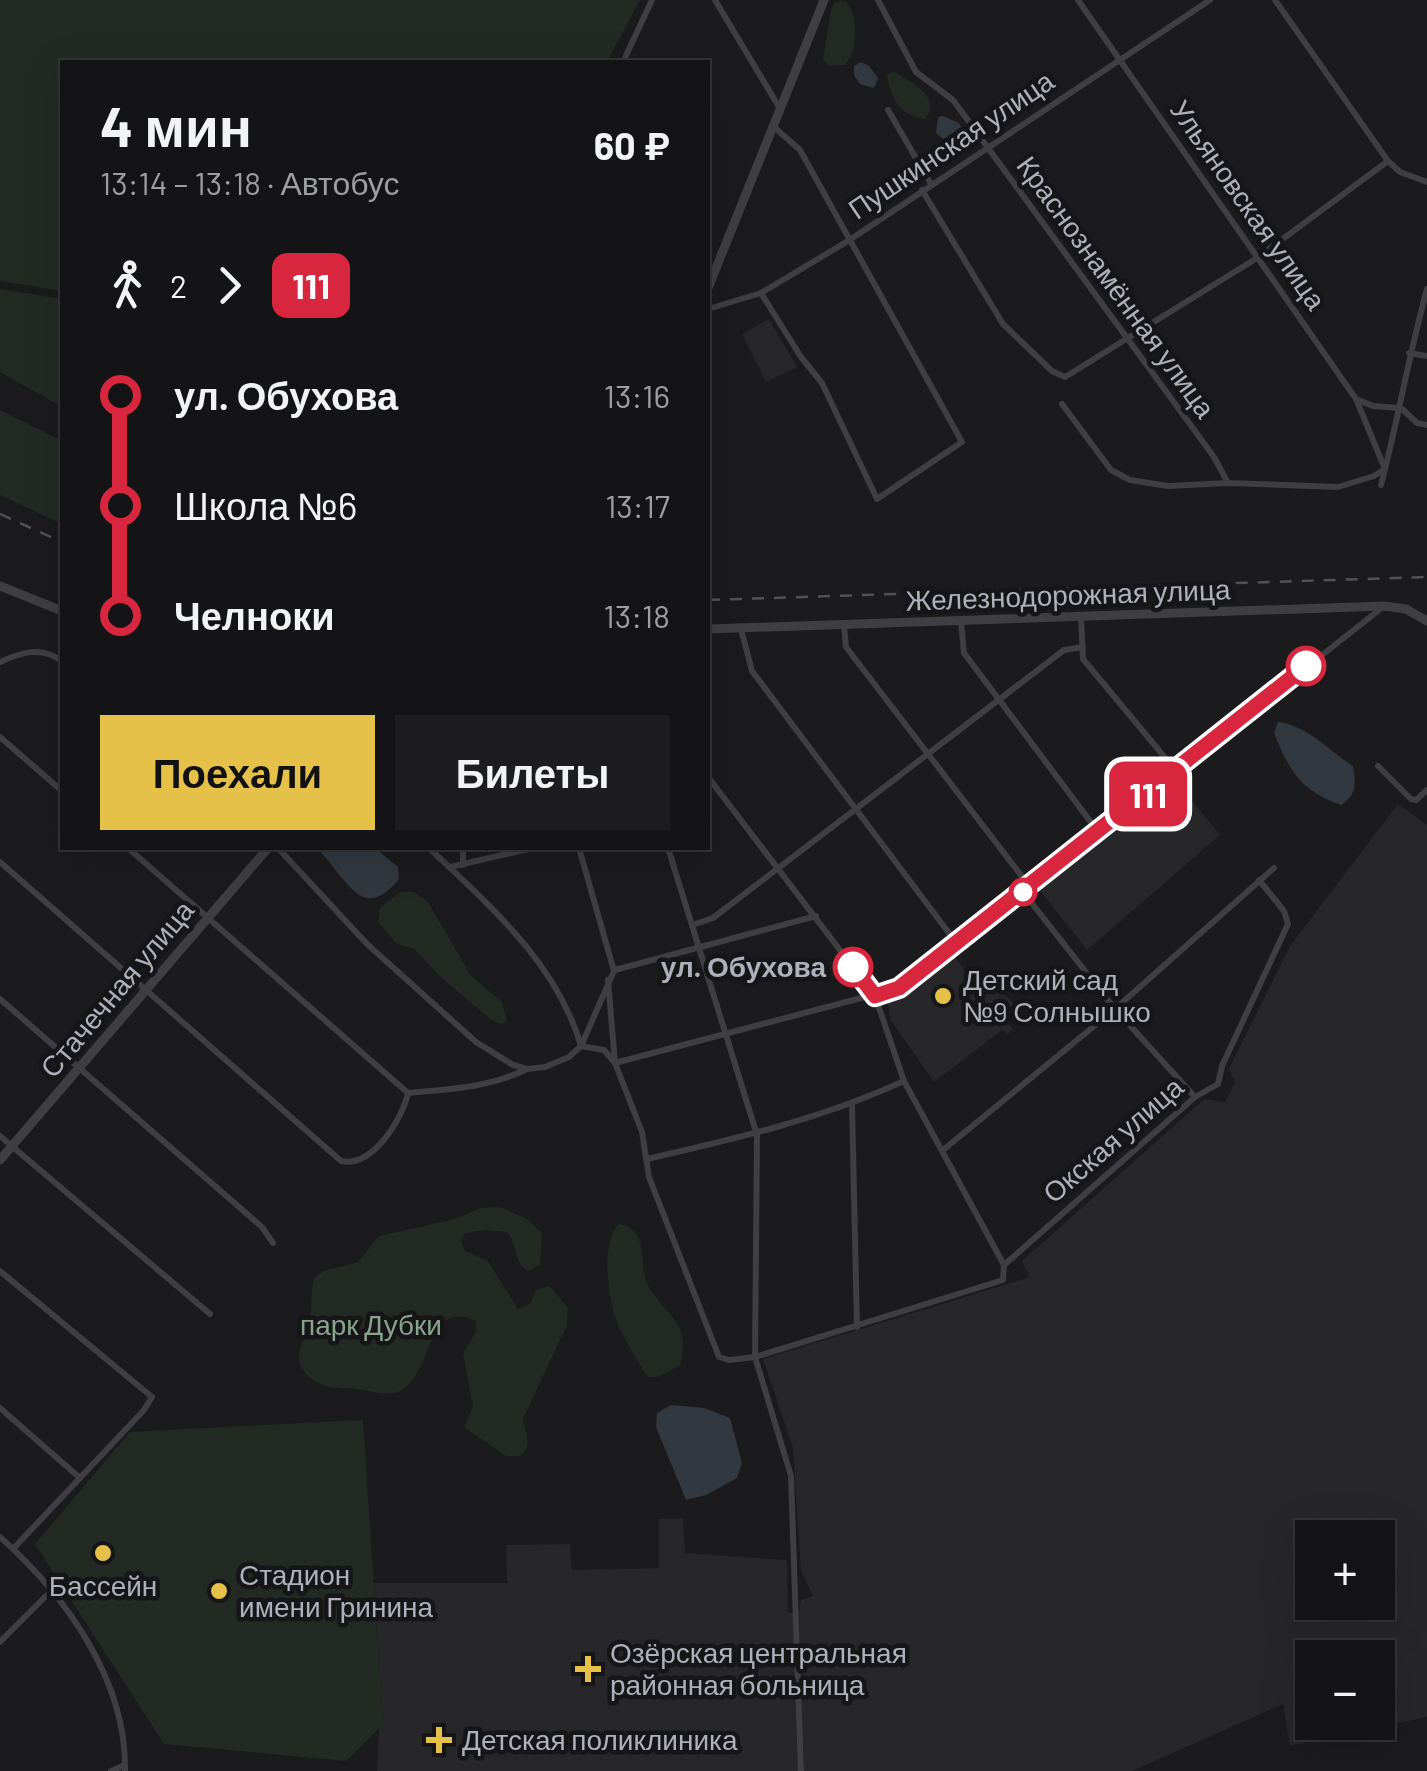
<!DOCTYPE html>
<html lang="ru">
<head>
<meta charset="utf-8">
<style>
  :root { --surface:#141416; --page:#1d1d1f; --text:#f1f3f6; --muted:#9d9ea1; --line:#333335; --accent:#e5c14a }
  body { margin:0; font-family:Barlow,sans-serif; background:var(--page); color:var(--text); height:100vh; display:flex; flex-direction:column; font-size:38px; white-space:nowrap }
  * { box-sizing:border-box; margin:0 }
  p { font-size:32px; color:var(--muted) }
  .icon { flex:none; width:55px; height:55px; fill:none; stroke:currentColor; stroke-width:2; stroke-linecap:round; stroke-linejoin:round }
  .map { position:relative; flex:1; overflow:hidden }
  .sheet { position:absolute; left:60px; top:60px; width:650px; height:790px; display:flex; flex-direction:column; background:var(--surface); border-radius:0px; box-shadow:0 10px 40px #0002,0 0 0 2px var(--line) }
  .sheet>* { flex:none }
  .badge { padding:0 20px; border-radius:15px; font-size:35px; line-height:65px }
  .buttons { position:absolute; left:1295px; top:1520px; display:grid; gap:20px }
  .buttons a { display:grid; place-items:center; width:100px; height:100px; border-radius:0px; background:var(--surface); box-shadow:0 10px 40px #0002,0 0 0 2px var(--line); font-size:50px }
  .map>.badge { position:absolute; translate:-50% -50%; box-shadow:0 0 0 5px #fff }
  .legs { display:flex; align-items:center; gap:15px; height:110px; padding:0 40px; font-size:32px }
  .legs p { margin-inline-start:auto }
  .overview { display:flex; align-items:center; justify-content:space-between; height:170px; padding:0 40px }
  h1 { font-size:55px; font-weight:700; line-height:75px }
  .primary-button { display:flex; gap:20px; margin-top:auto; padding:20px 40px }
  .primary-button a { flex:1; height:115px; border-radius:0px; background:var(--accent); color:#111; font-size:40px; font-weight:700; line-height:115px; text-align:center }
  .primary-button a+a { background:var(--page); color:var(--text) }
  ul { padding:0 40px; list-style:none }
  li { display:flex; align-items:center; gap:35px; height:110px; font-size:38px }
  li i { display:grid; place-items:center; width:15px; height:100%; margin:0 12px; background:currentColor }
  li i::after { content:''; width:25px; height:25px; margin:-12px; border:8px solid; border-radius:50%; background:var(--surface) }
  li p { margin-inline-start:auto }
  li:first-child i { background:linear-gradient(#0000 50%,currentColor 0) }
  li:last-child i { background:linear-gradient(currentColor 50%,#0000 0) }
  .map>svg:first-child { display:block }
  .built { fill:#272729; fill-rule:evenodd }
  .green { fill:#232a24 }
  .water { fill:#313840 }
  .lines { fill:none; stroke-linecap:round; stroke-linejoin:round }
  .minor { stroke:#3e3e43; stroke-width:6 }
  .tertiary { stroke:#3e3e43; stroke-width:9 }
  .rail { stroke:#515258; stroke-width:2.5; stroke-dasharray:12 10; stroke-linecap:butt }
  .line-1-casing { stroke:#fff; stroke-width:22 }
  .line-1 { stroke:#d7263d; stroke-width:15 }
  .stop-1-dot { fill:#fff; stroke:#d7263d; stroke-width:5 }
  .poi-dot { fill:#e5c14a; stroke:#161518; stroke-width:4 }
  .labels { text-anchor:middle; stroke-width:9; stroke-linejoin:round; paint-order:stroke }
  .street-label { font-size:28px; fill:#aeb1bb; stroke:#161518 }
  .stop-label { font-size:28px; font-weight:bold; fill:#aeb1bb; stroke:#161518; text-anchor:end }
  .poi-label { font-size:28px; fill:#aeb1bb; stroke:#161518; text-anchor:start }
  .park-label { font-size:28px; fill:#87a48b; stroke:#161518 }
</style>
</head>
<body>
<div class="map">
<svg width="1427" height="1771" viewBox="0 0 1427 1771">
  <rect width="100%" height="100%" fill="#1b1a1d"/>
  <g class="built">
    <path d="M769,319L797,367L766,382L742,334Z"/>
    <path d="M1174,779L1220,835L1087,950L1039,889Z"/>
    <path d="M1398,804L1427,825V1717L1290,1746L1283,1704L1132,1771H804L799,1612L801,1600L813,1596L801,1570L793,1448L763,1359L1030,1277L1022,1261L1204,1099L1225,1102L1235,1082L1229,1069L1290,946ZM1312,1538H1378V1602H1312ZM1312,1658H1378V1722H1312Z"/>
    <path d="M953,955L973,981L985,972L1016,1007L1004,1017L1013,1030L1007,1034L1002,1030L934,1082L890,1019L888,1003Z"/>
    <path d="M683,1518L685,1553L787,1560L788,1613H795L798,1771H377L379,1727L383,1724L374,1583H507L506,1545L570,1544L572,1570L659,1568V1519Z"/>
  </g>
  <g class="green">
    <path d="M0,0H640L607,62H62V291L0,281Z"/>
    <path d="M846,1C858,17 859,49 845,65L828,66L823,59L831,10L835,2Z"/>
    <path d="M893,71C910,82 944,97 925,119C901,117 890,98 887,75Z"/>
    <path d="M0,289L62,299V407L0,372Z"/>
    <path d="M0,410L62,441V524L0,495Z"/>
    <path d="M400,892H414L428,902L471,976L502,1002L507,1021L501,1024L490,1019L441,977L414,949L397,944L378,922L380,908Z"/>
    <path d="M500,1207L527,1219L542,1233L540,1265L528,1271C511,1259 519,1245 507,1232L486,1230L465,1233L461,1240L465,1251L488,1261L518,1309L530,1304L536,1290L549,1286L568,1308L567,1325L523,1419C526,1435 533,1444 520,1456H506L464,1427L473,1407L463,1354L476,1331V1321C427,1297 434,1370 402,1390C389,1398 371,1391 357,1389C341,1387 325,1390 312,1379C289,1361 302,1347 309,1324C313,1310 310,1293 314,1278L324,1271L358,1262L379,1236L455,1219L481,1208Z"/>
    <path d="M619,1224C652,1229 636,1267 650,1289C670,1320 691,1323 680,1365L658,1377H648C637,1360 625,1341 617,1322C608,1299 600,1242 619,1224Z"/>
    <path d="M363,1420L383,1724L346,1761L164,1744L35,1544L130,1432Z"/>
  </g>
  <g class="water">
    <path d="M861,62L869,66L878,78L874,88L860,84L854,75V66Z"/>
    <path d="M943,116L959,123L967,137L963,144L954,148L936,133L938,117Z"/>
    <path d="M1278,722C1307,725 1329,751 1353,766C1356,783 1357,795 1341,805C1300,790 1290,772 1274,733Z"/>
    <path d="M316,848H375L398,867L399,879C360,927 345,873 316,848Z"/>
    <path d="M671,1405L704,1408L730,1418L742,1463L737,1478L706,1495L686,1500L656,1427L657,1413Z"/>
  </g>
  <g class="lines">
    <g class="minor">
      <path d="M715,0L779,107"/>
      <path d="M878,0L916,72L953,100L1214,457L1228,483"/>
      <path d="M1078,0L1356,399L1373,406L1400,408"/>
      <path d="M1275,0L1388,161L1400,172L1427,182"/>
      <path d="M623,62L652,0"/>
      <path d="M888,110L931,184"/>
      <path d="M922,190L1003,324L1052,371L1065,377L1257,258L1388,161"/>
      <path d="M761,293L801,357L822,383L877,499L962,442L800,150L773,126"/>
      <path d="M708,309L761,293L848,241L1210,0"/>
      <path d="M1409,353L1427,356"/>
      <path d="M1062,404L1111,470L1130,480L1168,486L1228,483L1338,487L1374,476L1385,469L1356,399"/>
      <path d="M1401,408L1417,423L1427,425"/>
      <path d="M1381,485C1398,420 1409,354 1427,289"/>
      <path d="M1081,617L1083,659L1177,772"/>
      <path d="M961,622L964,653L1099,833"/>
      <path d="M844,626L846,647L1030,887"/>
      <path d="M741,629L752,671L958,945"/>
      <path d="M0,662C22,652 41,646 62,661"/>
      <path d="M0,737L62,791"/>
      <path d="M1378,766L1411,799L1416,800L1427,790"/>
      <path d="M708,777L875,996L904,1081L1004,1265"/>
      <path d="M128,848L408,1093"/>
      <path d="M278,848L367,944L476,1042L513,1065L527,1069L545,1067L569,1057L581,1046L614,971"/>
      <path d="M429,848C489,905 557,963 581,1046L604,1050L615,1063L642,1132L649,1177L719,1357L729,1360L755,1357L1003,1280L1004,1265"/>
      <path d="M463,848V865"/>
      <path d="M579,848L614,971"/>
      <path d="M668,848L757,1135L755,1357L791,1476L801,1771"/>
      <path d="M0,862L341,1161C372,1168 402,1120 408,1093"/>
      <path d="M450,867L533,848"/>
      <path d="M1023,892L1115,1009L1195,1097"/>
      <path d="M692,925L713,918L1064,650L1083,647"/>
      <path d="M615,970L816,916"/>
      <path d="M608,980L615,1063L899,988L1383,607"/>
      <path d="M0,999L262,1227L273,1243"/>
      <path d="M408,1093C450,1089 489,1088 527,1069"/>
      <path d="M852,1105L857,1327"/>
      <path d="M0,1136L210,1314"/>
      <path d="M943,1150L1115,1009L1274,868"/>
      <path d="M647,1159C735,1139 821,1119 904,1081"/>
      <path d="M1004,1265L1195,1097L1218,1084L1222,1066L1288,924L1284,911L1259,880"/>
      <path d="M0,1271L152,1397L144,1410L13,1549"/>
      <path d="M0,1408L80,1478"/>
      <path d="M0,1537C65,1595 127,1680 125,1771"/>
      <path d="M0,1642L53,1589"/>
      <path d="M111,1771L125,1765"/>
    </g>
    <g class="tertiary">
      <path d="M708,288L824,0"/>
      <path d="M0,586L62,611"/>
      <path d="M708,629L1384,606L1406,609L1427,621"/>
      <path d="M0,1160L268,848"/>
    </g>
    <g class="rail">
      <path d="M0,514L62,542"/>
      <path d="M708,600L1427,577"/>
    </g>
  </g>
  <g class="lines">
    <g class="line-1-casing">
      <path id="line-1" d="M853,967L875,996L899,988L1306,666"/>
    </g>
    <use href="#line-1" class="line-1"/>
  </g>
  <g class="stop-1-dot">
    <circle cx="1306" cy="666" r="18"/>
    <circle cx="1023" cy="892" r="12"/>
    <circle cx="853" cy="967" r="18"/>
  </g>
  <g class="poi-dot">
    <circle cx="943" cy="996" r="10"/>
    <circle cx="103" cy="1553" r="10"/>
    <circle cx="219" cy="1591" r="10"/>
    <path d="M583 1654h10v10h10v10h-10v10h-10v-10h-10v-10h10z"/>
    <path d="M434 1725h10v10h10v10h-10v10h-10v-10h-10v-10h10z"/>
  </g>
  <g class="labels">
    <g class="street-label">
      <text transform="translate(951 145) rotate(-34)" y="10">Пушкинская улица</text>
      <text transform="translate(1248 205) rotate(55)" y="10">Ульяновская улица</text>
      <text transform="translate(1116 287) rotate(54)" y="10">Краснознамённая улица</text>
      <text transform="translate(1068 595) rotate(-2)" y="10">Железнодорожная улица</text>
      <text transform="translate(117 989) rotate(-50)" y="10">Стачечная улица</text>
      <text transform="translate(1113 1140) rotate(-41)" y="10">Окская улица</text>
    </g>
    <g class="stop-label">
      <text x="826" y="977">ул. Обухова</text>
    </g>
    <g class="poi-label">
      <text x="963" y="990">Детский сад<tspan x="963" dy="32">№9 Солнышко</tspan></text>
      <text x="239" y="1585">Стадион<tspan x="239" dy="32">имени Гринина</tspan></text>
      <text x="103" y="1596" text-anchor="middle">Бассейн</text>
      <text x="610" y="1663">Озёрская центральная<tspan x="610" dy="32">районная больница</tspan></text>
      <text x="462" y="1750">Детская поликлиника</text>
    </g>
    <g class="park-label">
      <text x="371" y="1335">парк Дубки</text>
    </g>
  </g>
</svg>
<div class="buttons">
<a>+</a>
<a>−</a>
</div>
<b class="badge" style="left:1148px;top:794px;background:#d7263d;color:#fff">111</b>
<section class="sheet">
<div class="overview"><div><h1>4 мин</h1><p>13:14 – 13:18 · Автобус</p></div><b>60 ₽</b></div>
<div class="legs"><svg class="icon" aria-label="walk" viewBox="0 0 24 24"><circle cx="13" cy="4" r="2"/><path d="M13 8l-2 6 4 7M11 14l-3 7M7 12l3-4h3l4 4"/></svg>2<svg class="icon" aria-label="forward" viewBox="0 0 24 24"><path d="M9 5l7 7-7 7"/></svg><b class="badge" style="background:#d7263d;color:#fff">111</b></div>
<ul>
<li><i style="color:#d7263d"></i><b>ул. Обухова</b><p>13:16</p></li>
<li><i style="color:#d7263d"></i><span>Школа №6</span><p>13:17</p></li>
<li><i style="color:#d7263d"></i><b>Челноки</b><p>13:18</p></li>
</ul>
<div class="primary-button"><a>Поехали</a><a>Билеты</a></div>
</section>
</div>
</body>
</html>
